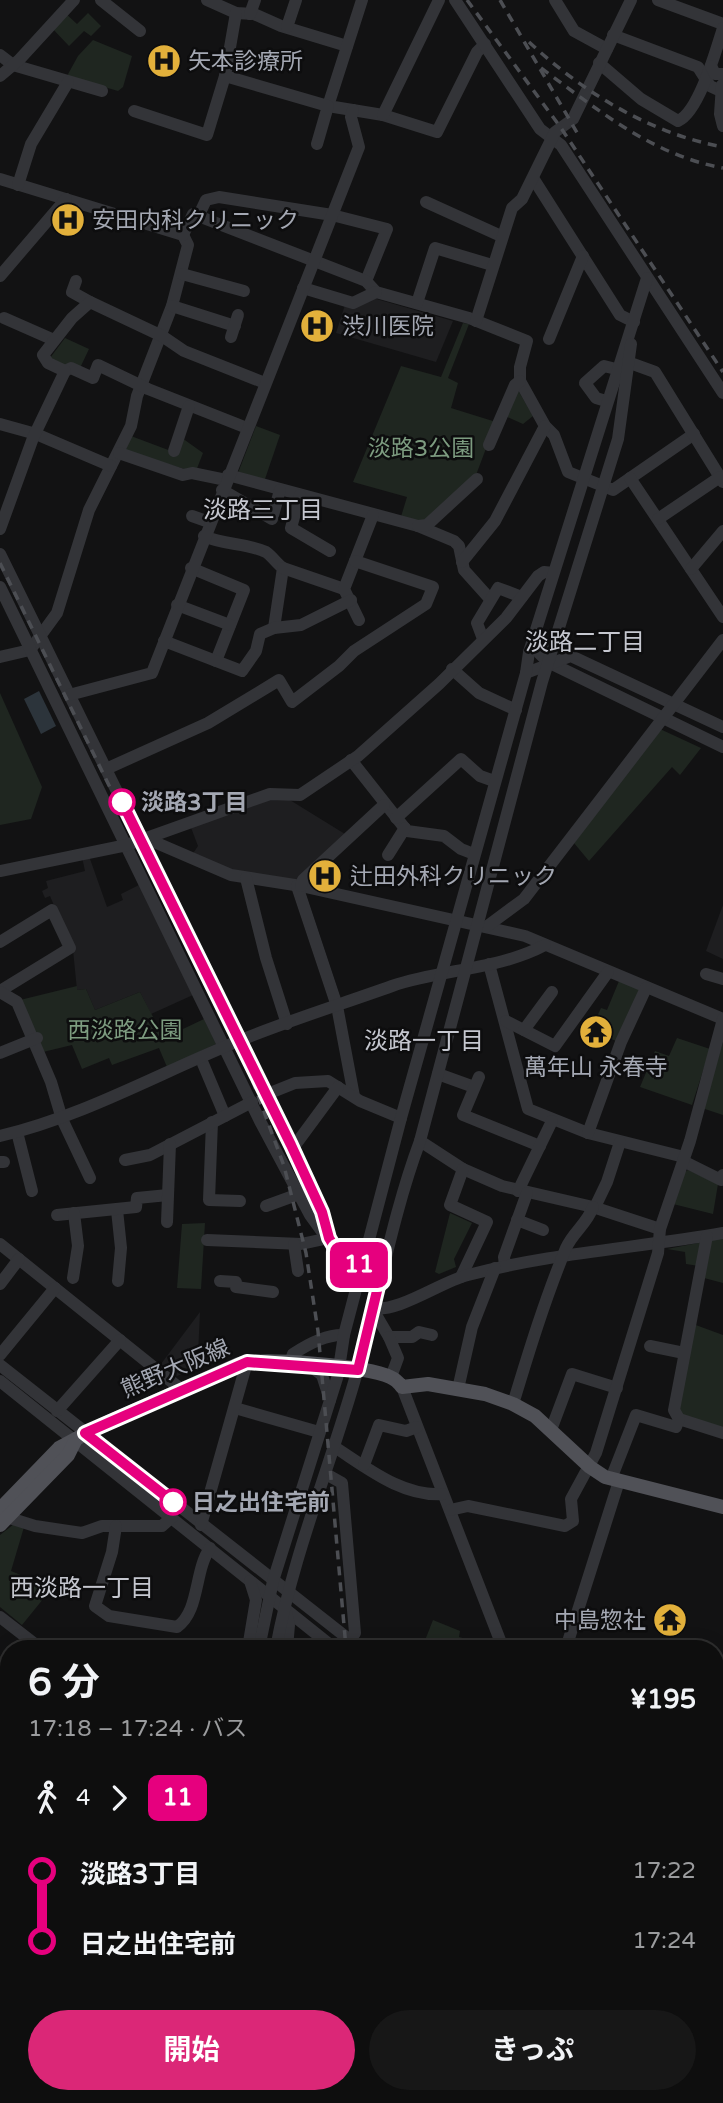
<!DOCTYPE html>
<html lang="ja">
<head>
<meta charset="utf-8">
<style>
  :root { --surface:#0e0e0e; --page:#171717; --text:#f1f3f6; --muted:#9b9c9e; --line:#2e2e2e; --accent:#db2777 }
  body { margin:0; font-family:"Varela Round","Noto Sans JP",sans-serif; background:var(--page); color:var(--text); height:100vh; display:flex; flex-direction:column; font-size:26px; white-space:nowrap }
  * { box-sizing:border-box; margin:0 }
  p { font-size:23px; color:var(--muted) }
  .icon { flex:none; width:38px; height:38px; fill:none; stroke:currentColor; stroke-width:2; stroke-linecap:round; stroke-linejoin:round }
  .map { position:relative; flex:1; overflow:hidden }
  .details { position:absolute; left:0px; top:1640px; width:724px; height:464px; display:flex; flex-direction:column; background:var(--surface); border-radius:28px 28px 0 0; box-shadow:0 4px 18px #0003,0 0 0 2px var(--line) }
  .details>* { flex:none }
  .badge { padding:0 14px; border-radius:10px; font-size:24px; line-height:46px }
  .map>.badge { position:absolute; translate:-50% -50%; box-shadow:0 0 0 4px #fff }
  .legs { display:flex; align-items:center; gap:10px; height:77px; padding:0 28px; font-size:23px }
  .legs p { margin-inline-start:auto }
  .summary { display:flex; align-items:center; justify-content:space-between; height:119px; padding:0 28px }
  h1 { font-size:38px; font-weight:700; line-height:52px }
  .button { display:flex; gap:14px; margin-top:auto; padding:14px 28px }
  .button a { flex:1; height:80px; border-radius:42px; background:var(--accent); color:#fff; font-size:28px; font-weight:700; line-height:80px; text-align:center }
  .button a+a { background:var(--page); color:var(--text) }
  ul { padding:0 28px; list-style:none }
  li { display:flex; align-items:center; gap:24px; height:70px; font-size:26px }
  li i { display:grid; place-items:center; width:10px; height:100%; margin:0 9px; background:currentColor }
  li i::after { content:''; width:18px; height:18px; margin:-9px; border:5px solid; border-radius:50%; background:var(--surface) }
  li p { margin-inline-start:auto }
  li:first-child i { background:linear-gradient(#0000 50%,currentColor 0) }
  li:last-child i { background:linear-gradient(currentColor 50%,#0000 0) }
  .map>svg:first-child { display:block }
  .built { fill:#1e1e20 }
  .green { fill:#1f2620 }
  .water { fill:#2c343b }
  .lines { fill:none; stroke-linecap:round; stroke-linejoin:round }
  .minor-tunnel { stroke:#2f3033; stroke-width:12; stroke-dasharray:12 6; stroke-linecap:butt }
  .minor { stroke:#333438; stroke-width:12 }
  .major { stroke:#505157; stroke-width:14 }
  .rail { stroke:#4c4e53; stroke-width:3.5; stroke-dasharray:9 7; stroke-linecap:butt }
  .line-1-casing { stroke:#fff; stroke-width:16 }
  .line-1 { stroke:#e6007e; stroke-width:10 }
  .stop-1-dot { fill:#fff; stroke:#e6007e; stroke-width:3.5 }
  .labels { text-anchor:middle; stroke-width:5; stroke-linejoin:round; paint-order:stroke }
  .poi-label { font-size:23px; fill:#a4a8b3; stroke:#0d0d0e; text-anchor:start }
  .park-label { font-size:23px; fill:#7d9c80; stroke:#0d0d0e }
  .stop-label { font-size:23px; font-weight:bold; fill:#a4a8b3; stroke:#0d0d0e; text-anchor:start }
  .street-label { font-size:23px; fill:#a4a8b3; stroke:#0d0d0e }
  .neighbourhood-label { font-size:24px; fill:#c5c7cf; stroke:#0d0d0e }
</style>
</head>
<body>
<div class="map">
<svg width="723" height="2103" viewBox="0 0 723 2103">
  <rect width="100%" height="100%" fill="#121213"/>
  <g class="built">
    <path d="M373,298L453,321L436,362L336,333L345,305Z"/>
    <path d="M273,796L285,797L345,834L297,881L231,871L192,855L198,846L190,825Z"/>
    <path d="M89,856L107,907L123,900L121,894L139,885L193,995L151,1014L140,992L95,1010L86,989L77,990L73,950L50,896L45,898L42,891L48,888L46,881L85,871L82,857Z"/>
    <path d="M723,905V959L706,951Z"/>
    <path d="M200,1312L198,1355L212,1356L216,1361L177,1376L161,1364Z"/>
  </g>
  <g class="green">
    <path d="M65,13L77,24L88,13L101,26L91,36L84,31L69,46L51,27Z"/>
    <path d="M93,40L132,56L123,87L118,91L67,76L78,56Z"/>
    <path d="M463,323L469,324L448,378L458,383L451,408L496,422L476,475L421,523L400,520L407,497L353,482L401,366L441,377Z"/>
    <path d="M65,338L89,349L80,368L64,366L50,358Z"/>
    <path d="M518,390L533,416L523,424L505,416Z"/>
    <path d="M256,426L280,435L264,482L238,473Z"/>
    <path d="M131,436L171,451L182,438L203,453L196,471H191L125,451Z"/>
    <path d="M0,693L42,787L31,819L0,825Z"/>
    <path d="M660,729L701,748L680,775L672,767L589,861L574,843Z"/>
    <path d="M619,981L642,990L619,1042L606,1037L607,1033L593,1025L601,1008L607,1010Z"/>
    <path d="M77,986V990L86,989L95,1010L140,992L164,1038L204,1019L216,1044L167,1067L159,1048L112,1065L109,1058L82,1069L72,1045L43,1052L20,1000Z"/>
    <path d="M677,1038L710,1049L692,1105L640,1087L655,1051L669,1056Z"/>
    <path d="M723,1042V1115L702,1108Z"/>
    <path d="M688,1170L718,1184L713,1214L673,1204L683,1173Z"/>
    <path d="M450,1213L472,1223L454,1259L456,1267L439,1274L435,1272Z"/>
    <path d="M205,1223L201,1289L177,1288L182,1224Z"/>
    <path d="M723,1237V1283L704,1278L711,1239Z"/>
    <path d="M703,1242L699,1266L686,1264L685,1252L667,1249Z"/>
    <path d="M693,1324L723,1335V1428L681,1415L677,1411Z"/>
    <path d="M14,1524L24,1527L11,1571L52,1588L22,1625L0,1607V1535Z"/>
    <path d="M433,1620L460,1631L459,1637L488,1645L489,1648H422Z"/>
  </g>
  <path class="water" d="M39,691L56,726L41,734L24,699Z"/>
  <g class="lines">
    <g class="minor-tunnel">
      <path d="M175,2103L176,2095"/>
      <path d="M195,2103L196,2095"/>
    </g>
    <g class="minor">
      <path d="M101,0L140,31"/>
      <path d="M207,0L236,13L254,14L281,26L347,46"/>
      <path d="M362,0L328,106L383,115L437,132L477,52L485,44"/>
      <path d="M455,0L540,129L561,145L723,393"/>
      <path d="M555,0L574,31L607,49"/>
      <path d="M658,0L723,24"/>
      <path d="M250,14L255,0"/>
      <path d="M287,27L296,0"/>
      <path d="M613,35L698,67L710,86L723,92"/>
      <path d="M0,55L13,65L102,91"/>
      <path d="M599,63L641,99L678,121C699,112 716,50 723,28"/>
      <path d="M711,66L715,74H723"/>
      <path d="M0,76L19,60L74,0"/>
      <path d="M225,76L328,106L317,144"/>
      <path d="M722,85L720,114L723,126"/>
      <path d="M134,111L207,135L225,76L236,13"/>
      <path d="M383,115L439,0"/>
      <path d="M533,178L620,315L634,322"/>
      <path d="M0,179L183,235L188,245L172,306L137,396L131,426L89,510L57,613L30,650L0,657"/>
      <path d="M18,185L31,144L68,82"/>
      <path d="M426,202L501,236"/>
      <path d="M198,217L206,200L219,197L332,215L387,229L366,281"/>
      <path d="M183,235L193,214L366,281L376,292L469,318L527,341L520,367V381L545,426L554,435L568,472L613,490L694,434"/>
      <path d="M182,274L244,291"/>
      <path d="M0,276L66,199"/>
      <path d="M76,281L72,292L90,302"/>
      <path d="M303,288L353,303L376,292"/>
      <path d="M417,303L435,248L492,265"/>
      <path d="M172,306L235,326"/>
      <path d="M4,318L54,340"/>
      <path d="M476,321L512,208L522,199L555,132L573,119L631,0"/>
      <path d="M231,337L238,315"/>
      <path d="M549,339L583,256"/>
      <path d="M622,360L655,372L723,482"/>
      <path d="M65,371L71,368L93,378L98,365L148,389L247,428"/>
      <path d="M606,401L596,398L585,383L604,366L616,369"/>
      <path d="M0,424L36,434L111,466"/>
      <path d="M489,445L515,385L520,381"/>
      <path d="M174,451L189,406"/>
      <path d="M119,453L183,475L192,473L226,480"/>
      <path d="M228,475L418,526L454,541L459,546L464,570L490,599"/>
      <path d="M630,478L723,617"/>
      <path d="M222,490L272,519L280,490"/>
      <path d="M300,495L291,528L330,551"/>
      <path d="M192,516L209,522"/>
      <path d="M658,519L720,477"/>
      <path d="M418,526L427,525L477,479"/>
      <path d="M0,529L33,438L65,371L48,363L43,355L72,318L90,302L162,336L184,351L265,383"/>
      <path d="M204,536C223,545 247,543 266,552C272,556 277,564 283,568L274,628"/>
      <path d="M0,554L291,1145L322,1212L328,1235"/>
      <path d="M462,562L495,521L545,426"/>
      <path d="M191,568L244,590L216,661"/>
      <path d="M283,568L344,589"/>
      <path d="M691,569L723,531"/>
      <path d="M0,587L261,1123L310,1215L339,1255L371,1268"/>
      <path d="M177,605L230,625"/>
      <path d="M359,620L344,589L373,515"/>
      <path d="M536,633L539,653L548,662L723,747"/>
      <path d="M483,639L477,623L498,588L522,597"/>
      <path d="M164,641L242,671L256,651L260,634L274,628L301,625L351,600"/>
      <path d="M452,669L479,693L516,710"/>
      <path d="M526,673L571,656L723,727"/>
      <path d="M69,695L152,673L359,147L351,117L353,110"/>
      <path d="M351,760L407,831L444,836L461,849L474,854"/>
      <path d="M106,769L208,723L279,680L292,702L339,666L354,651L426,604L433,587L355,561"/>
      <path d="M396,818L461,759L480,776L494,781"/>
      <path d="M145,838L231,875L301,886L525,936L723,1019"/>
      <path d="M388,855L405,828"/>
      <path d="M0,871L127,845L270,794L300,795L358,756L439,684L506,618L538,576L544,572L553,573"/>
      <path d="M246,878L266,958L287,1024"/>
      <path d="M297,886L337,1006L354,1096"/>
      <path d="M301,886L303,880L384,805"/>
      <path d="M486,927L524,899L723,640"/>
      <path d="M0,942L52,910L70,948L0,991"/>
      <path d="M489,964L528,1109L588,1133L684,1157"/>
      <path d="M706,974L723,979"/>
      <path d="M0,992L17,1002L51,1082L62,1119L90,1178"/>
      <path d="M506,1021L555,1046L608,972"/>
      <path d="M524,1030L552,992"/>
      <path d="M0,1053L37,1038"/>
      <path d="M201,1059L225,1116"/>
      <path d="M438,1074L474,1087"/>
      <path d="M479,1077L463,1115L540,1146"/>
      <path d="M265,1095L295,1083L328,1081L360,1101L401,1118"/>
      <path d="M212,1122L209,1200L240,1201"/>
      <path d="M17,1132L32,1191"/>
      <path d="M588,1133L621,1042L646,988"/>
      <path d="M0,1136C85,1116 161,1072 241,1040C290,1020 342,1004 392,986C442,969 498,970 545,945"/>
      <path d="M420,1141L463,1169L502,1186L593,1207L660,1229"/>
      <path d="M293,1148L338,1087"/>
      <path d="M125,1160L150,1155L252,1102"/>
      <path d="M683,1161L721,1180L723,1175"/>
      <path d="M0,1162H4"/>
      <path d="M518,1191L552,1121"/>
      <path d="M266,1206L299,1194"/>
      <path d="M595,1207L607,1182L620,1142"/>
      <path d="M117,1210L121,1248L118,1281"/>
      <path d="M57,1215L136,1207L137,1198L168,1195"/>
      <path d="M517,1220L543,1230"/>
      <path d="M167,1222L170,1144"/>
      <path d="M207,1240L301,1244L329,1238"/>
      <path d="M0,1244L182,1390"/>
      <path d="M294,1244L298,1271"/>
      <path d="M505,1265L504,1257L527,1193"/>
      <path d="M461,1277L487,1222L450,1205L463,1169"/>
      <path d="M73,1278L78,1246L74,1213"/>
      <path d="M220,1281L236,1282V1287L273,1292"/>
      <path d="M0,1284L19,1259"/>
      <path d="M372,1308C399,1313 440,1282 468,1275C551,1253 638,1248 723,1233"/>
      <path d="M372,1308L389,1337H412L419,1332L432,1335"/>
      <path d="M389,1337L398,1358L391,1377"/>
      <path d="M650,1346L684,1353"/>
      <path d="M0,1355L55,1288"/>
      <path d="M290,1363L293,1354C308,1344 326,1334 344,1335"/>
      <path d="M0,1365L360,1648"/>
      <path d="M309,1365L322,1375L330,1400"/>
      <path d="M0,1381L334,1648"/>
      <path d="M402,1387L503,1648"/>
      <path d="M458,1389L472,1327L495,1268"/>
      <path d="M513,1404C529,1351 545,1299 566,1248C573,1232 587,1224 593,1207"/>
      <path d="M235,1408L319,1432"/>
      <path d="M57,1411L120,1340"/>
      <path d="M679,1419L723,1433"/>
      <path d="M551,1430L572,1374L617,1388"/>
      <path d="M333,1446C366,1467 402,1497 443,1494"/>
      <path d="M364,1465L379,1425L406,1431L417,1427"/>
      <path d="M326,1474L342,1483L355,1633L350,1640"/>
      <path d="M611,1479L636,1415L676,1427L679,1419L674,1410L707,1236"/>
      <path d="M450,1510L468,1506L565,1526L573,1521L571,1499L596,1453L658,1253L660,1229L690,1141L723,1019"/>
      <path d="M0,1515L35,1526L82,1533L102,1526H162L172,1517"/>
      <path d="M201,1525L247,1362"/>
      <path d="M116,1526L112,1552L95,1606L109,1616L177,1627C200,1611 194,1571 210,1548"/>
      <path d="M286,1611L289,1625L287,1648"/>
      <path d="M0,1617L40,1648"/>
      <path d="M248,1648L256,1600L250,1581"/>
      <path d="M259,1648L273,1581L338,1375L344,1335L401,1118L526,673L529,652L647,278"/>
      <path d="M276,1648C293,1555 331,1464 357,1372C379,1295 392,1216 420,1141L542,682L618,439L631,344"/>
      <path d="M566,1648L619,1481"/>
      <path d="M716,1727L723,1726"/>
      <path d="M0,1771L9,1762"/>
      <path d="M716,1802L723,1807"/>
      <path d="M0,1811L9,1819"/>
      <path d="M716,1974L723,1933"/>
      <path d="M0,1994L9,2003"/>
      <path d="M716,2077L723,2083"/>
      <path d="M101,2095L109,2103"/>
      <path d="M522,2095L556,2103"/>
      <path d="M25,2103L26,2095"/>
      <path d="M449,2103V2095"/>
      <path d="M478,2103L511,2095"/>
      <path d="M582,2103L584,2095"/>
      <path d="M700,2103L701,2095"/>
    </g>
    <g class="major">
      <path d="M0,1509L59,1448L102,1425L239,1364C262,1357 367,1366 390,1377C395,1379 399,1383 402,1387L428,1384L485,1394L513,1404L535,1416L590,1467L605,1477L723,1507"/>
      <path d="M0,1525L68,1455L75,1441"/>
    </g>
    <g class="rail">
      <path d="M467,0L561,128L723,372"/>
      <path d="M500,0L579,136"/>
      <path d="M529,42C584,93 649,133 723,147"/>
      <path d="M541,68C598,110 652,155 723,168"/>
      <path d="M0,563L249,1071L284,1166L306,1253L318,1331L346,1648"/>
      <path d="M0,1849L9,1857"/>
      <path d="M0,1867L9,1875"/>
      <path d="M0,1892L9,1899"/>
      <path d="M0,1908L9,1916"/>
      <path d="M0,1930L9,1938"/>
      <path d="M0,1954L9,1962"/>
      <path d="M139,2095L148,2103"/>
      <path d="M159,2095L167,2103"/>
      <path d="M203,2095L212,2103"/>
      <path d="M224,2095L233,2103"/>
      <path d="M261,2095L271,2103"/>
      <path d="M315,2095L326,2103"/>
      <path d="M404,2095L405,2103"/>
      <path d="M352,2103V2095"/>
    </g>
  </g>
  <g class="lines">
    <g class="line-1-casing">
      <path id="line-1" d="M122,802L291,1145L322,1212L329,1238L339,1255L382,1270L358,1370L247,1362L85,1433L173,1502"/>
    </g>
    <use href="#line-1" class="line-1"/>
  </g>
  <defs>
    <g id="hospital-disc" transform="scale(1.75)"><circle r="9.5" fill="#e2b03b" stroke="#0d0d0e"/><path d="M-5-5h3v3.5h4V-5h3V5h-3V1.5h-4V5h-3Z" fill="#111"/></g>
    <g id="temple-disc" transform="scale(1.75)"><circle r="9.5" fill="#e2b03b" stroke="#0d0d0e"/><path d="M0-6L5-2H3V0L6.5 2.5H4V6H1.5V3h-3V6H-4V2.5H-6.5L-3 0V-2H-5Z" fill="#111"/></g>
  </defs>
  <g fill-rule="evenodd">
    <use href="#hospital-disc" x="164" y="61"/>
    <use href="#hospital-disc" x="68" y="220"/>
    <use href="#hospital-disc" x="317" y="326"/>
    <use href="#hospital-disc" x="325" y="876"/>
    <use href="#temple-disc" x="596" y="1032"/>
    <use href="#temple-disc" x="670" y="1620"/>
  </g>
  <g class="stop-1-dot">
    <circle cx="122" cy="802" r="12"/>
    <circle cx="173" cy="1502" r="12"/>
  </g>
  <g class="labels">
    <g class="poi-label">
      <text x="188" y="69">矢本診療所</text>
      <text x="92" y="228">安田内科クリニック</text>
      <text x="342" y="334">渋川医院</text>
      <text x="350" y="884">辻田外科クリニック</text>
      <text x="596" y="1075" text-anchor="middle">萬年山 永春寺</text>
      <text x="646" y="1628" text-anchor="end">中島惣社</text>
    </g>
    <g class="park-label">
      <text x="421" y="456">淡路3公園</text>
      <text x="125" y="1038">西淡路公園</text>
    </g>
    <g class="stop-label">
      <text x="141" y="810">淡路3丁目</text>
      <text x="192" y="1510">日之出住宅前</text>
    </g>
    <g class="street-label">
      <text transform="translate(175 1368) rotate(-23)" y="8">熊野大阪線</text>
    </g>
    <g class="neighbourhood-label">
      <text x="263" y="518">淡路三丁目</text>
      <text x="585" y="650">淡路二丁目</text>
      <text x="424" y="1049">淡路一丁目</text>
      <text x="82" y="1596">西淡路一丁目</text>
    </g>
  </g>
</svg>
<b class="badge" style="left:359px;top:1265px;background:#e6007e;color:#fff">11</b>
<section class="details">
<div class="summary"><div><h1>6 分</h1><p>17:18 – 17:24 · バス</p></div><b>¥195</b></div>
<div class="legs"><svg class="icon" aria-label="walk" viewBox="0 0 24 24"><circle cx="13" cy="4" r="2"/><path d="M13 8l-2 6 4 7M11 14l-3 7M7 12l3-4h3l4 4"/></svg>4<svg class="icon" aria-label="forward" viewBox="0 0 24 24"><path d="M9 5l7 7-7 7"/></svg><b class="badge" style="background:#e6007e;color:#fff">11</b></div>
<ul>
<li><i style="color:#e6007e"></i><b>淡路3丁目</b><p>17:22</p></li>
<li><i style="color:#e6007e"></i><b>日之出住宅前</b><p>17:24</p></li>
</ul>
<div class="button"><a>開始</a><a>きっぷ</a></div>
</section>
</div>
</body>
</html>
